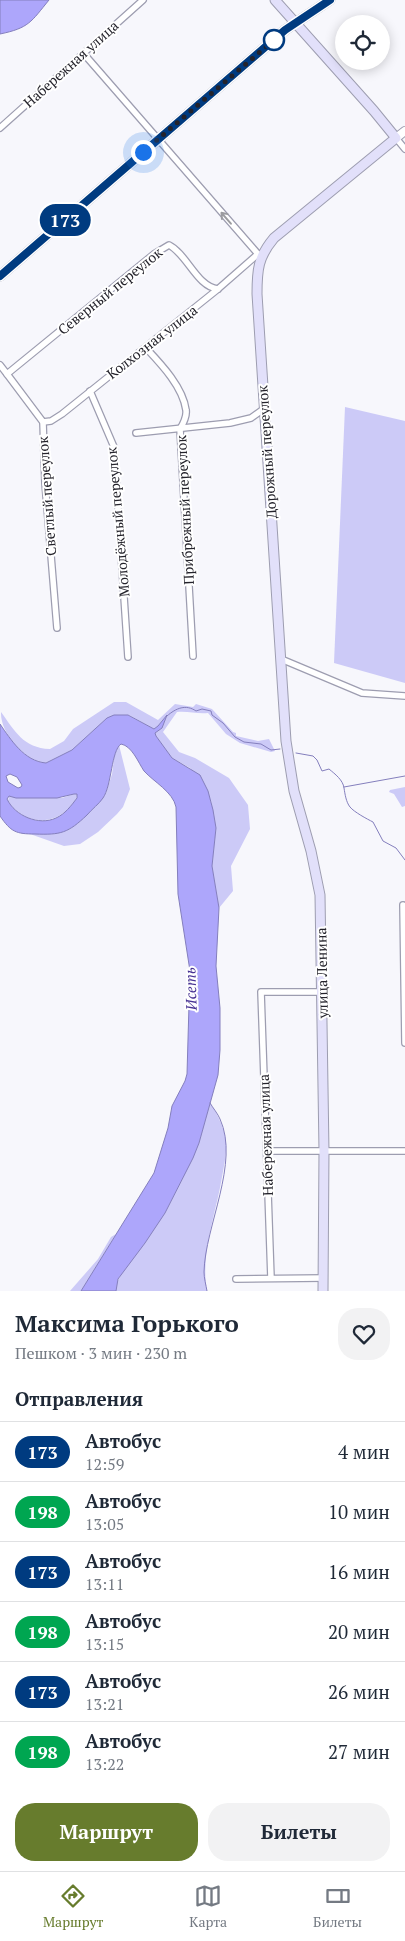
<!DOCTYPE html>
<html lang="ru">
<head>
<meta charset="utf-8">
<style>
  :root { --surface:#fff; --page:#f2f2f3; --text:#1f2937; --muted:#747a83; --line:#e0e1e3; --accent:#677c2d }
  body { margin:0; font-family:"PT Serif",serif; background:var(--page); color:var(--text); height:100vh; display:flex; flex-direction:column; font-size:19px; white-space:nowrap }
  * { box-sizing:border-box; margin:0 }
  p { font-size:16px; color:var(--muted) }
  .icon { flex:none; width:28px; height:28px; fill:none; stroke:currentColor; stroke-width:2; stroke-linecap:round; stroke-linejoin:round }
  .map { position:relative; height:1291px; overflow:hidden }
  .sheet { display:flex; flex-direction:column; background:var(--surface); flex:1 }
  .sheet>* { flex:none }
  .badge { padding:0 10px; border-radius:16px; font-size:18px; line-height:32px }
  .controls { position:absolute; left:335px; top:15px; display:grid; gap:10px }
  .controls a { display:grid; place-items:center; width:55px; height:55px; border-radius:50%; background:var(--surface); box-shadow:0 2px 12px #0003; font-size:25px }
  .you { position:absolute; width:25px; height:25px; margin:-12px; border:4px solid #fff; border-radius:50%; background:#1a73e8; box-shadow:0 0 0 8px #1a73e833 }
  .map>.badge { position:absolute; translate:-50% -50%; box-shadow:0 0 0 2px #fff }
  h2 { padding:0 15px; font-size:19px; line-height:45px }
  .round { display:grid; place-items:center; flex:none; width:52px; height:52px; border-radius:20px; background:var(--page) }
  .headline { display:flex; align-items:center; justify-content:space-between; height:85px; padding:0 15px }
  h1 { font-size:24px; font-weight:700; line-height:38px }
  .cta { display:flex; gap:10px; margin-top:auto; padding:10px 15px }
  .cta a { flex:1; height:58px; border-radius:20px; background:var(--accent); color:#fff; font-size:20px; font-weight:700; line-height:58px; text-align:center }
  .cta a+a { background:var(--page); color:var(--text) }
  ul { padding:0; list-style:none }
  li { display:flex; align-items:center; gap:15px; height:60px; padding:0 15px; border-top:1px solid var(--line) }
  li div { flex:1 }
  li b { display:block; font-size:19px }
  li em { font-style:normal }
  li .badge { min-width:55px; font-weight:700; text-align:center }
  .menu { display:flex; justify-content:space-around; align-items:center; height:70px; border-top:1px solid var(--line); background:var(--surface); font-size:14px; color:var(--muted) }
  .menu a { display:grid; justify-items:center; gap:2px }
  .menu .current { color:var(--accent) }
  .map>svg:first-child { display:block }
  .green { fill:#cccaf7 }
  .water { fill:#ada6fb; stroke:#847fbd; fill-rule:evenodd }
  .lines { fill:none; stroke-linecap:round; stroke-linejoin:round }
  .stream { stroke:#847fbd; stroke-width:1 }
  .minor-casing { stroke:#9d9db0; stroke-width:8 }
  .tertiary-casing { stroke:#9d9db0; stroke-width:10 }
  .secondary-casing { stroke:#9d9db0; stroke-width:11 }
  .minor { stroke:#fff; stroke-width:5.5 }
  .tertiary { stroke:#fff; stroke-width:8 }
  .secondary { stroke:#e2e0fa; stroke-width:9 }
  .oneway { stroke:#9c9ca0 }
  .line-casing { stroke:#fff; stroke-width:11 }
  .line { stroke:#003b80; stroke-width:8 }
  .walk { stroke:#24232b; stroke-width:5; stroke-dasharray:0 9 }
  .stop-dot { fill:#fff; stroke:#003b80; stroke-width:2.5 }
  .labels { text-anchor:middle; stroke-width:4; stroke-linejoin:round; paint-order:stroke }
  .street-label { font-size:14px; fill:#24232b; stroke:#fff }
  .water-label { font-size:15px; font-style:italic; fill:#483394; stroke:#fff }
</style>
</head>
<body>
<div class="map">
<svg width="405" height="1291" viewBox="0 0 405 1291">
  <rect width="100%" height="100%" fill="#f7f7fc"/>
  <g class="green">
    <path d="M345,407L405,421V683L334,663Z"/>
    <path d="M114,702H126L158,720L175,704L193,707L196,704L212,709L233,732L236,733V736L258,741L269,739L275,751L271,752L240,743L226,734L208,713C197,714 188,711 177,712L163,732L179,752L195,758L229,778L248,805L250,829L231,866L233,891L219,908L212,866L216,828L211,801L190,768L172,758L156,736L154,733L162,728L167,715L158,726L154,729L129,715L107,718L72,750L46,763C24,761 0,733 1,712C15,731 23,748 50,749L64,741L73,729Z"/>
    <path d="M119,745L130,789L123,807L117,814L98,832L80,844L64,846L30,834H41L70,829L95,807L106,793L112,774L115,751Z"/>
    <path d="M405,787V806L402,807L394,794L389,792L390,790Z"/>
    <path d="M74,794H77C77,800 73,803 69,808C51,827 22,823 8,801L9,796L16,798H62Z"/>
    <path d="M210,1103C218,1115 224,1127 226,1142C227,1153 224,1166 222,1177C216,1214 200,1253 207,1291H116V1284L122,1273L145,1243L165,1213L183,1178L199,1143Z"/>
    <path d="M116,1234L81,1291H70L98,1259L111,1237Z"/>
  </g>
  <g class="water">
    <path d="M0,0H49C31,22 29,28 0,34Z"/>
    <path d="M114,715H128L154,729L158,726L167,715L162,728L155,733L156,736L172,758L200,775L208,791L213,810L216,828L212,866L219,908L216,966L220,1008V1050L218,1075L199,1143L193,1158L165,1213L145,1243L118,1279L116,1291H81L154,1173L168,1128L172,1106L185,1081L187,1074L190,971L178,894L176,807C173,792 154,782 144,771C138,762 132,746 121,744C111,751 112,785 103,798C99,804 92,809 87,815C68,833 61,835 35,834C16,834 11,832 0,816V724C11,740 24,761 46,763L72,750L107,718ZM10,774L17,777L22,785L21,787L18,788L8,782L6,776ZM74,794H77V798C71,806 65,814 56,818C39,826 15,816 7,799L9,796L16,798H57Z"/>
  </g>
  <g class="lines">
    <g class="stream">
      <path d="M167,716C176,708 186,704 196,711L202,709L211,711L212,715L223,723L235,737L244,742L261,744L271,750L280,749"/>
      <path d="M296,753L313,756L317,760L322,771L329,769C335,774 343,780 344,788C345,794 346,802 350,807C354,812 367,819 373,822L383,841L396,848L405,860"/>
      <path d="M344,787L405,776"/>
      <path d="M207,1291C206,1285 204,1278 204,1272C205,1226 240,1163 220,1119C218,1114 213,1108 210,1103"/>
    </g>
    <g class="minor-casing">
      <g id="minor">
        <path d="M84,54L258,254"/>
        <path d="M0,128L143,0"/>
        <path d="M396,138L405,149"/>
        <path d="M146,348C161,364 183,387 186,410C187,416 183,424 180,429L193,656"/>
        <path d="M0,365L7,374L154,254L169,245C187,254 197,287 218,289"/>
        <path d="M7,374L43,422L45,483L57,628"/>
        <path d="M90,391L114,447L128,657"/>
        <path d="M43,422L51,421L62,414L218,289L258,254"/>
        <path d="M136,433L230,423L251,418L265,408"/>
        <path d="M281,659L362,693L405,696"/>
        <path d="M403,905L405,1043"/>
        <path d="M267,1151H405"/>
        <path d="M271,1278L261,992H322"/>
        <path d="M236,1279L324,1278"/>
      </g>
    </g>
    <g class="tertiary-casing">
      <path id="tertiary" d="M396,138L405,131"/>
    </g>
    <g class="secondary-casing">
      <g id="secondary">
        <path d="M275,0L374,111L396,138L274,238C258,257 257,270 257,294L286,741L294,791L311,851L320,895L324,1151L323,1291"/>
        <path d="M0,276L285,30L330,0"/>
      </g>
    </g>
    <use href="#minor" class="minor"/>
    <use href="#tertiary" class="tertiary"/>
    <use href="#secondary" class="secondary"/>
  </g>
  <defs><path id="oneway-shaft" d="M-6 0H5M1.5-3L5.5 0L1.5 3" fill="none" stroke-width="1.6" stroke-linecap="round" stroke-linejoin="round" transform="scale(1.25)"/></defs>
  <use class="oneway" href="#oneway-shaft" transform="translate(226 218) rotate(-131)"/>
  <g class="lines">
    <g class="line-casing">
      <path id="line" d="M0,276L285,30L330,0"/>
    </g>
    <use href="#line" class="line"/>
    <path class="walk" d="M143,152L274,40"/>
  </g>
  <circle class="stop-dot" cx="274" cy="40" r="10"/>
  <g class="labels">
    <g class="street-label">
      <text transform="translate(71 64) rotate(-42)" y="5">Набережная улица</text>
      <text transform="translate(110 291) rotate(-39)" y="5">Северный переулок</text>
      <text transform="translate(152 342) rotate(-38)" y="5">Колхозная улица</text>
      <text transform="translate(267 452) rotate(-94)" y="5">Дорожный переулок</text>
      <text transform="translate(47 496) rotate(-94)" y="5">Светлый переулок</text>
      <text transform="translate(185 510) rotate(-93)" y="5">Прибрежный переулок</text>
      <text transform="translate(118 522) rotate(-95)" y="5">Молодёжный переулок</text>
      <text transform="translate(322 973) rotate(-91)" y="5">улица Ленина</text>
      <text transform="translate(266 1135) rotate(-92)" y="5">Набережная улица</text>
    </g>
    <g class="water-label">
      <text transform="translate(191 989) rotate(-92)" y="5">Исеть</text>
    </g>
  </g>
</svg>
<div class="controls">
<a><svg class="icon" aria-label="locate" viewBox="0 0 24 24"><circle cx="12" cy="12" r="6"/><path d="M12 2v4M12 18v4M2 12h4M18 12h4"/></svg></a>
</div>
<div class="you" style="left:143px;top:152px"></div>
<b class="badge" style="left:65px;top:220px;background:#003b80;color:#fff">173</b>
</div>
<section class="sheet">
<div class="headline"><div><h1>Максима Горького</h1><p>Пешком · 3 мин · 230 m</p></div><a class="round"><svg class="icon" aria-label="heart" viewBox="0 0 24 24"><path d="M12 20l-8-8c-3-5 5-10 8-4 3-6 11-1 8 4z"/></svg></a></div>
<h2>Отправления</h2>
<ul>
<li><span class="badge" style="background:#003b80;color:#fff">173</span><div><b>Автобус</b><p>12:59</p></div><em>4 мин</em></li>
<li><span class="badge" style="background:#00a651;color:#fff">198</span><div><b>Автобус</b><p>13:05</p></div><em>10 мин</em></li>
<li><span class="badge" style="background:#003b80;color:#fff">173</span><div><b>Автобус</b><p>13:11</p></div><em>16 мин</em></li>
<li><span class="badge" style="background:#00a651;color:#fff">198</span><div><b>Автобус</b><p>13:15</p></div><em>20 мин</em></li>
<li><span class="badge" style="background:#003b80;color:#fff">173</span><div><b>Автобус</b><p>13:21</p></div><em>26 мин</em></li>
<li><span class="badge" style="background:#00a651;color:#fff">198</span><div><b>Автобус</b><p>13:22</p></div><em>27 мин</em></li>
</ul>
<div class="cta"><a>Маршрут</a><a>Билеты</a></div>
</section>
<nav class="menu">
<a class="current"><svg class="icon" aria-label="directions" viewBox="0 0 24 24"><path d="M12 3l9 9-9 9-9-9zM9 14v-3h6M13 9l2 2-2 2"/></svg>Маршрут</a>
<a><svg class="icon" aria-label="map" viewBox="0 0 24 24"><path d="M3 6l6-2 6 2 6-2v14l-6 2-6-2-6 2zM9 4v14M15 6v14"/></svg>Карта</a>
<a><svg class="icon" aria-label="tickets" viewBox="0 0 24 24"><path d="M3 7h18v10H3zM15 7v10"/></svg>Билеты</a>
</nav>
</body>
</html>
